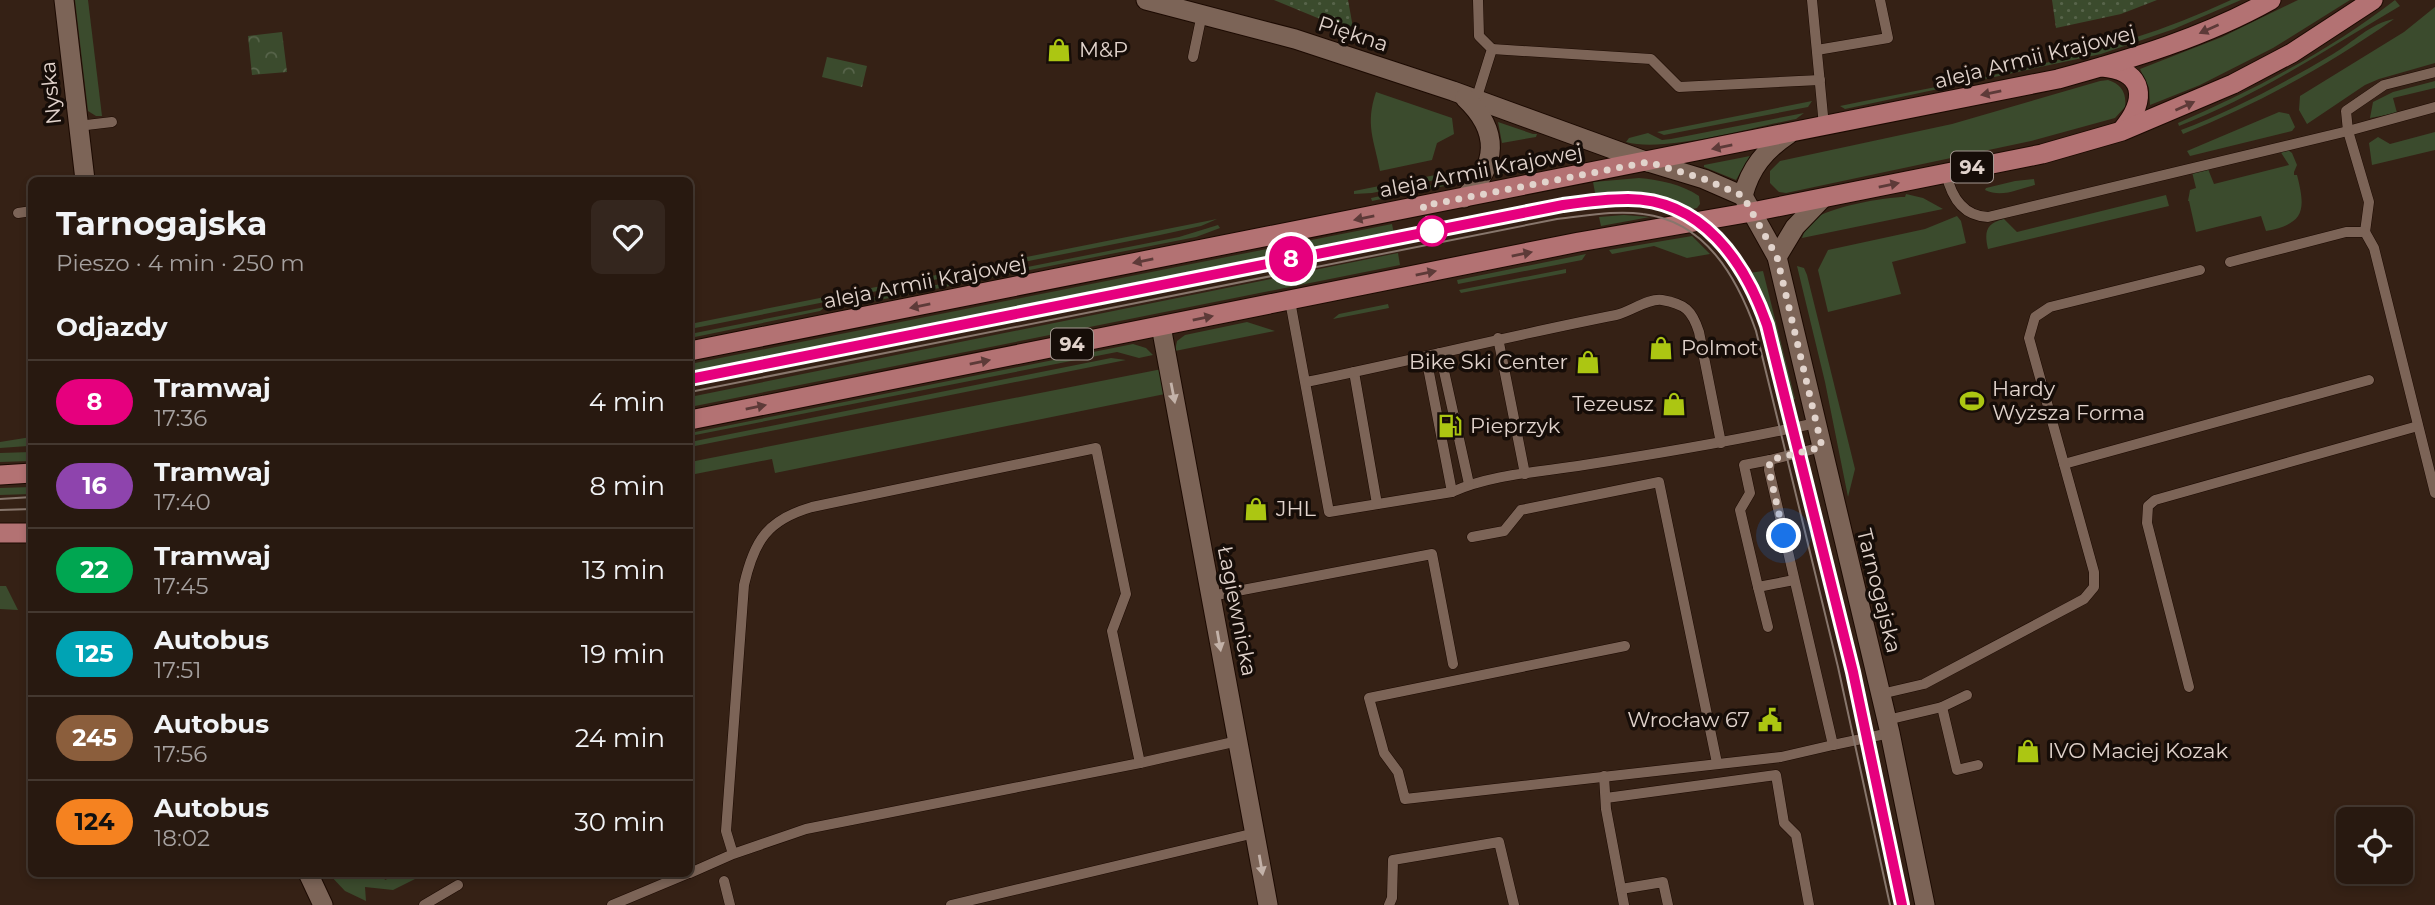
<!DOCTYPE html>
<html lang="pl">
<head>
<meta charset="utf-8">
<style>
  :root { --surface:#281910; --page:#34261e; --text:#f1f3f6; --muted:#a5a09f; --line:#443830 }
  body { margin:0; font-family:Montserrat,sans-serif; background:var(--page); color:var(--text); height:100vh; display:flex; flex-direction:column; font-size:26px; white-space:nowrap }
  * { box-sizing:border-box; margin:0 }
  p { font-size:23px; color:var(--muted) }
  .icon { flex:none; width:38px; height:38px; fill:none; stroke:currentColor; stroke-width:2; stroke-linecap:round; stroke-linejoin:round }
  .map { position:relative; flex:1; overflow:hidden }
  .panel { position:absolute; left:28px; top:177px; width:665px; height:700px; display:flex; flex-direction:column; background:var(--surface); border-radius:10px; box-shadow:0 4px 10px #0003,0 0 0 2px var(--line) }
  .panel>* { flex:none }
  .badge { padding:0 14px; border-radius:23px; font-size:24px; line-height:46px }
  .fabs { position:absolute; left:2336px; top:807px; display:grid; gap:14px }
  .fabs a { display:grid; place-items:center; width:77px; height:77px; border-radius:10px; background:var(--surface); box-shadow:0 4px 10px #0003,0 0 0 2px var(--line); font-size:35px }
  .you { position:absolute; width:35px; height:35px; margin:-18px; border:5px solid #fff; border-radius:50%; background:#1a73e8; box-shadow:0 0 0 10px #1a73e833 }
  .map>.badge { position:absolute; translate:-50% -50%; box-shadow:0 0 0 4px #fff }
  h2 { padding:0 28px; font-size:26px; line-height:63px }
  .round { display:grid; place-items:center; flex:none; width:74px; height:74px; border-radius:10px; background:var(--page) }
  .overview { display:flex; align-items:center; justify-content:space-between; height:119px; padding:0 28px }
  h1 { font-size:33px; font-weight:700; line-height:52px }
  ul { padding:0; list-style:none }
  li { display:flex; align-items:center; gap:21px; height:84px; padding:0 28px; border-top:2px solid var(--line) }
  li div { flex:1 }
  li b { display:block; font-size:26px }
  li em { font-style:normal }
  li .badge { min-width:77px; font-weight:700; text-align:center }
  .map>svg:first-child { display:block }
  .grass { fill:#3b4b2d }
  .park { fill:url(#park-crowns) }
  .garden { fill:url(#garden-dots) }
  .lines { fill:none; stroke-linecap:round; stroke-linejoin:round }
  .service-casing { stroke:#1c0a02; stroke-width:11 }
  .minor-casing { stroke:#1c0a02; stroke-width:21 }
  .tertiary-casing { stroke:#1c0a02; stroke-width:21 }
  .primary-casing { stroke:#1c0a02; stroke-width:21 }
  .service { stroke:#7c6457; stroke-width:10 }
  .minor { stroke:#7c6457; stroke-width:19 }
  .tertiary { stroke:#7c6457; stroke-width:19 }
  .primary { stroke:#b37273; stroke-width:19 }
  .tram { stroke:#87766c; stroke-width:2 }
  .oneway { fill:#5d3a38 }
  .oneway2 { fill:#c3b2a9 }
  .line-casing { stroke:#fff; stroke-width:16 }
  .line { stroke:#e6007e; stroke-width:10 }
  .walk { stroke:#e1d3cc; stroke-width:7; stroke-dasharray:0 12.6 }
  .stop-dot { fill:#fff; stroke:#e6007e; stroke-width:3.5 }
  .labels { text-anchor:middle; stroke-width:7; stroke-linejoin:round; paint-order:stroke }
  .shield { fill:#160d08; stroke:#a49891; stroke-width:2 }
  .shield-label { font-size:19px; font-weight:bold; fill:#e1d3cc }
  .street-label { font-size:21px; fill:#e1d3cc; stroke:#160d08 }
  .poi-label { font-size:21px; fill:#e1d3cc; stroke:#160d08; text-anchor:start }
</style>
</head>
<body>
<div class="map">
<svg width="2435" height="905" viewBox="0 0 2435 905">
  <defs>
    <pattern id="park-crowns" width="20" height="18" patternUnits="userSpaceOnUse" patternTransform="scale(1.75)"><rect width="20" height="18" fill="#3b4b2d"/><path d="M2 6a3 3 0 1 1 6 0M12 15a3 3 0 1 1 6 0" fill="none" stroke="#57644a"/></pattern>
    <pattern id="garden-dots" width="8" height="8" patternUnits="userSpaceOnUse" patternTransform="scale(1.75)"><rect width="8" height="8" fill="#3b4b2d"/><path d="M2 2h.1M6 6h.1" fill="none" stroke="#57644a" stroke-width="1.8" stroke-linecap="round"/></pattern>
  </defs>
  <rect width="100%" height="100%" fill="#352115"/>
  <g class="grass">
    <path d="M75,0H88L102,116H96L88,111Z"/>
    <path d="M2231,0H2241L2174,29L2101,54L1845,109L1840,106C1973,79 2107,58 2231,0Z"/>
    <path d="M2298,0H2350L2273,48L2200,85L2150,105L2149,88L2140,69L2222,37Z"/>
    <path d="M2395,0L2400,6C2328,48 2258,96 2179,126L2178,123C2254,90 2329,51 2395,0Z"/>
    <path d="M2435,7V63L2379,79L2365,85L2307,124L2299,110L2300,96L2404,32Z"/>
    <path d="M2394,19C2327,66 2258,104 2183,134L2181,130C2234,110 2284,83 2333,54C2352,43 2371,23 2394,19Z"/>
    <path d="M2108,80C2121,84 2127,93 2125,107L2115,118L2031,141L1786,193L1779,192L1770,183V171L1780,161L1952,124L2100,81Z"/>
    <path d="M2435,81V88L2393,98L2397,113L2370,118L2373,102L2393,92Z"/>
    <path d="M1376,92L1452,118L1454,134L1437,143L1432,160L1380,171C1374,139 1365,125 1376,92Z"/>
    <path d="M1812,101L1808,107L1664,135L1657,132Z"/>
    <path d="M2279,112L2289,114L2295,127L2292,131L2190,156L2187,151Z"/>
    <path d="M1804,113L1796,119C1754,127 1664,153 1626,142L1629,138L1648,133L1662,140L1671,139Z"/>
    <path d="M1498,122L1533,134H1537L1536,137L1502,143Z"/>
    <path d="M2435,132V150L2372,165L2369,143L2378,137L2390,144Z"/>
    <path d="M2288,150L2292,153L2297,165L2294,172V175H2297C2306,210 2305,224 2266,231L2261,216L2196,232L2189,201H2188L2190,190L2196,188L2192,172L2208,169L2214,184L2289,165L2280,151Z"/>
    <path d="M1543,154L1546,156L1544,158L1495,168L1496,163Z"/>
    <path d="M1750,156L1736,180L1704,167V165Z"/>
    <path d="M1563,159L1564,163L1495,175L1496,173Z"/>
    <path d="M1476,167L1474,172L1372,193L1354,194V191Z"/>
    <path d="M1639,178C1660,180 1681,184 1699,196L1700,204L1697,208L1688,210L1669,202L1649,197L1596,198L1593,182Z"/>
    <path d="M1462,179L1459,183L1372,201L1371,198Z"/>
    <path d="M2034,179L2035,185C2018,189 2002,198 1985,190L1986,188L2015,181Z"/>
    <path d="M1906,194L1923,198L1943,209L1802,238C1804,232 1808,224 1813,220C1828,207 1885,197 1905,197Z"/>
    <path d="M2166,195L2169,206L1988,249C1984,232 1986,223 2004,219L2017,232Z"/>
    <path d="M1624,215L1650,217L1601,226L1599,217Z"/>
    <path d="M1957,216L1961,221L1966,243L1892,262L1901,294L1828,312L1818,270L1828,250L1925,229Z"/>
    <path d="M1217,219L1201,226L1160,235L847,297L846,293Z"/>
    <path d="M1392,224L1394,234L690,375V364Z"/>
    <path d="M1218,225L1220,228L1196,237L859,304L855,301L1179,237Z"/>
    <path d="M1692,236L1710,254L1687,258L1654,246L1612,254L1609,250Z"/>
    <path d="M1398,253L1400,265L690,407V397Z"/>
    <path d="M1586,254L1582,260L1458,284L1457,280Z"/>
    <path d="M1797,266L1804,268L1807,275L1855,469L1848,497L1825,382Z"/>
    <path d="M1566,269V273L1461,293L1459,290Z"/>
    <path d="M1763,271L1795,399L1790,400L1768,313L1749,273Z"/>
    <path d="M830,296V301L690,329V324Z"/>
    <path d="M1388,304L1389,308L1333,319L1339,314Z"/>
    <path d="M825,307L820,311L690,338V334Z"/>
    <path d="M1247,322L1275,331L1175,351L1177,341L1185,335Z"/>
    <path d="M1133,344L1146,348L1153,355L1139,358L1117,352L690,436V433Z"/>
    <path d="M1111,358L1126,360L690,447V442Z"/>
    <path d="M1162,369L1165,394L775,473L772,459L690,475V462Z"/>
    <path d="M31,437V444L28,446L0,448V442Z"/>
    <path d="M31,452V461L0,462V453Z"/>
    <path d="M31,487V494L0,495V488Z"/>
    <path d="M0,586H6L18,610L0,609Z"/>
    <path d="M328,873H382L385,880L400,873H427L393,890L365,887L366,901L345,891Z"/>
  </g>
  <g class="park">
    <path d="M282,32L287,72L252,75L248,36Z"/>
    <path d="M827,57L867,66L862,87L822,77Z"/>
  </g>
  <g class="garden">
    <path d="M1274,0H1348L1354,33Z"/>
    <path d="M2052,0H2157L2121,14L2056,28Z"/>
  </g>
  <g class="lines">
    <g class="service-casing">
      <g id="service">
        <path d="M1812,0L1824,126"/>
        <path d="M1492,49L1651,59L1679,87L1820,80"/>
        <path d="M1817,50L1888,38L1880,0"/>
        <path d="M1193,57L1202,14"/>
        <path d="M1476,100L1492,49L1479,36L1478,0"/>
        <path d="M78,126L112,122"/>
        <path d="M1946,173C1951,196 1962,216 1988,217L2348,131L2435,107"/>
        <path d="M18,213L32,211"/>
        <path d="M2365,232L2369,202L2348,131L2346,111L2384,85L2435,72"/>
        <path d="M2230,262L2346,232H2365L2374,248L2435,493"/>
        <path d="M1290,301L1329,512L1452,492C1492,474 1541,472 1584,465C1662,453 1739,440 1816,423"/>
        <path d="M1498,338L1525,474"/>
        <path d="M1440,353L1469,484"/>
        <path d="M1426,357L1452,492"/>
        <path d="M1354,372L1377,504"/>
        <path d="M1306,382C1410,361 1513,335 1616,315C1630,312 1648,298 1662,300C1685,304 1692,310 1699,332L1721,443"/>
        <path d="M1822,447L1770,460L1769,470L1833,745L1890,733"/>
        <path d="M2064,464L2369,380"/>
        <path d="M1472,537L1504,531L1521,510L1659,482L1717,763"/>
        <path d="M1758,587L1740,510L1750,493L1744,465L1770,460"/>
        <path d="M1211,596L1432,554L1453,664"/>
        <path d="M1768,627L1758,587L1794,580"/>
        <path d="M1625,646L1369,698L1384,753L1398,772L1405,799L1781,757L1833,745"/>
        <path d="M2189,687L2147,523L2148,506L2155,500L2418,426"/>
        <path d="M1881,694L1924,684L2084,599L2094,587V572L2029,338L2035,317L2050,307L2200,270"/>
        <path d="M1942,707L1957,770L1978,765"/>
        <path d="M1887,720L1942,707L1967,695"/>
        <path d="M1140,763L1238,741"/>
        <path d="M1604,776L1606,809L1624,905"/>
        <path d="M1606,798L1776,775L1784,823L1796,835L1809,905"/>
        <path d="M690,873L733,854L806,829L1140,763L1112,631L1126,594L1096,448L812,507C767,520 754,541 744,585L726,831L733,854"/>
        <path d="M724,881L730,905"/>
        <path d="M1621,889L1663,882L1668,905"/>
        <path d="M424,905L458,885"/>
        <path d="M612,905L689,873"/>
        <path d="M951,905L1255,833"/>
        <path d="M1389,905L1392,898L1393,860L1499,842L1514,905"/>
      </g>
    </g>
    <g class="minor-casing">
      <g id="minor">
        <path d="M64,0L85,180"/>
        <path d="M1146,0L1295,39L1453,91L1648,162"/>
        <path d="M1464,198C1498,165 1500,131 1465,98"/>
        <path d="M1161,326L1268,905"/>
        <path d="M308,873L323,905"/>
      </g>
    </g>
    <g class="tertiary-casing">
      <g id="tertiary">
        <path d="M1648,162L1704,179L1743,196L1777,257L1890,733L1925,905"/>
        <path d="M1743,196C1750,168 1765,150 1789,134"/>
        <path d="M1777,257L1795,227L1822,199"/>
      </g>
    </g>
    <g class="primary-casing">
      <g id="primary">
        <path d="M2102,67C2146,71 2147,100 2122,130"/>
        <path d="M690,351L2058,79C2131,59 2205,37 2271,0"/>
        <path d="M690,420L1579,242L1752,212L2042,154L2122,131L2233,84L2292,53L2373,0"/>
        <path d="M0,475L32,473"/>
        <path d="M0,533H32"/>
      </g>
    </g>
    <use href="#service" class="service"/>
    <use href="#minor" class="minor"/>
    <use href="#tertiary" class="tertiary"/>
    <use href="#primary" class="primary"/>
    <g class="tram">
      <path d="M690,379L1563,205C1584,202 1606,198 1628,199C1702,199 1745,262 1767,325L1853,672L1902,905"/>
      <path d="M690,392L1557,219C1586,216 1614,210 1643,214C1705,221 1737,277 1756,331L1838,667L1890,905"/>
      <path d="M0,499L32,497"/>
      <path d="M0,510L32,509"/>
    </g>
  </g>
  <defs><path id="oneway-solid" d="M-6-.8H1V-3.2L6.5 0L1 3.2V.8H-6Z" transform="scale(1.75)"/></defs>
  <g class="oneway">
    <use href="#oneway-solid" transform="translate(2209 29) rotate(156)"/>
    <use href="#oneway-solid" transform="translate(1991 93) rotate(168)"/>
    <use href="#oneway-solid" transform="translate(2185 106) rotate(-24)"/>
    <use href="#oneway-solid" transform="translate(1722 147) rotate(169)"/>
    <use href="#oneway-solid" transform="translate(1889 185) rotate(-12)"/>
    <use href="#oneway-solid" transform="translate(1364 218) rotate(169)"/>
    <use href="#oneway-solid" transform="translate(1522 254) rotate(-11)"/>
    <use href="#oneway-solid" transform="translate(1143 261) rotate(169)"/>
    <use href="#oneway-solid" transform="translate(1426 273) rotate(-11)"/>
    <use href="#oneway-solid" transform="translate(920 306) rotate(169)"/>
    <use href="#oneway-solid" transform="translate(1203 318) rotate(-12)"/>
    <use href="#oneway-solid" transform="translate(980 362) rotate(-11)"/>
    <use href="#oneway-solid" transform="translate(756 407) rotate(-11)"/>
  </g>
  <g class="oneway2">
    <use href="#oneway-solid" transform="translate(1173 393) rotate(79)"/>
    <use href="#oneway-solid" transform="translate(1219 641) rotate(80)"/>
    <use href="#oneway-solid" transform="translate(1261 865) rotate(80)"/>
  </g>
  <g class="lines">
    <g class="line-casing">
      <path id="line" d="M690,379L1563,205C1584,202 1606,199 1628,199C1702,199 1745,262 1767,325L1853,672L1902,905"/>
    </g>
    <use href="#line" class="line"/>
    <path class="walk" d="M1432,231L1423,206L1648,162L1704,179L1743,196L1777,257L1822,447L1770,460L1769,470L1784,536"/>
  </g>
  <defs>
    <g id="shop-bare" transform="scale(1.89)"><path d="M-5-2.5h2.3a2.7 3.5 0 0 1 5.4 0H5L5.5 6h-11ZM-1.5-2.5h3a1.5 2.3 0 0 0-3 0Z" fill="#acc612" stroke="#160d08" stroke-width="2.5" paint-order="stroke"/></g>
    <g id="stadium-bare" transform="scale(1.89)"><path d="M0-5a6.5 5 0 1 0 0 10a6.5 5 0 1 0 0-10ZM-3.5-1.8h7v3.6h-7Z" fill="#acc612" stroke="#160d08" stroke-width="2.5" paint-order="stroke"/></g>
    <g id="fuel-bare" transform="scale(1.89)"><path d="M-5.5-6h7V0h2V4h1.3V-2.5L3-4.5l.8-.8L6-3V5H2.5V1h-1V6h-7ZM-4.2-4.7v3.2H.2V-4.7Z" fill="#acc612" stroke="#160d08" stroke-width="2.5" paint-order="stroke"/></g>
    <g id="civic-bare" transform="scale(1.89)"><path d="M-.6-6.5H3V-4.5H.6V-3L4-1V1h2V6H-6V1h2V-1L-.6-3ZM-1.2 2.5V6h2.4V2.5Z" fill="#acc612" stroke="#160d08" stroke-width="2.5" paint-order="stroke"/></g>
  </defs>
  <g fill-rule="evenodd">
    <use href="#shop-bare" x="1059" y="50"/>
    <use href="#shop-bare" x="1661" y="348"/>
    <use href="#shop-bare" x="1588" y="362"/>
    <use href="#stadium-bare" x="1972" y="401"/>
    <use href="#shop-bare" x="1674" y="404"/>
    <use href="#fuel-bare" x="1450" y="426"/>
    <use href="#shop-bare" x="1256" y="509"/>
    <use href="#civic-bare" x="1770" y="720"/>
    <use href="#shop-bare" x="2028" y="751"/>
  </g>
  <circle class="stop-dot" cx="1432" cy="231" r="14"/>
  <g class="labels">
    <g class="shield">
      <rect x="1951" y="151.5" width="42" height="31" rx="5"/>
      <rect x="1051" y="328.5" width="42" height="31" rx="5"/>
    </g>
    <g class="shield-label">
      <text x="1972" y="174">94</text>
      <text x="1072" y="351">94</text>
    </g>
    <g class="street-label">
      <text transform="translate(1353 34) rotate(18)" y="7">Piękna</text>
      <text transform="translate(2035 57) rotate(-14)" y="7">aleja Armii Krajowej</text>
      <text transform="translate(51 93) rotate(-96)" y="7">Nyska</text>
      <text transform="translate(1481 171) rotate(-11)" y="7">aleja Armii Krajowej</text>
      <text transform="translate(925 282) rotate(-11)" y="7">aleja Armii Krajowej</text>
      <text transform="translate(1879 591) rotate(76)" y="7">Tarnogajska</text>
      <text transform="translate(1237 611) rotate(79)" y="7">Łagiewnicka</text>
    </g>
    <g class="poi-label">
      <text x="1079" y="57">M&amp;P</text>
      <text x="1681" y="355">Polmot</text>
      <text x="1568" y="369" text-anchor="end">Bike Ski Center</text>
      <text x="1992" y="396">Hardy<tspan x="1992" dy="24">Wyższa Forma</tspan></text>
      <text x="1654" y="411" text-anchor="end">Tezeusz</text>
      <text x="1470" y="433">Pieprzyk</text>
      <text x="1276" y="516">JHL</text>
      <text x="1750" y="727" text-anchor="end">Wrocław 67</text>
      <text x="2048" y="758">IVO Maciej Kozak</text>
    </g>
  </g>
</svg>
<div class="fabs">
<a><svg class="icon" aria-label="locate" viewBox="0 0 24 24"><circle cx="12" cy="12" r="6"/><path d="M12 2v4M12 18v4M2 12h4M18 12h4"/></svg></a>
</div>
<div class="you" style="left:1784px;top:536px"></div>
<b class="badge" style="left:1291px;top:259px;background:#e6007e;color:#fff">8</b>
<section class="panel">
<div class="overview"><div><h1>Tarnogajska</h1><p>Pieszo · 4 min · 250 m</p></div><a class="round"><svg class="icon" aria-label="heart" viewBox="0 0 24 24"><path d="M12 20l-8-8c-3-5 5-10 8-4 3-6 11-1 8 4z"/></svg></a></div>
<h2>Odjazdy</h2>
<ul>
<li><span class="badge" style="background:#e6007e;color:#fff">8</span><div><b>Tramwaj</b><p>17:36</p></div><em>4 min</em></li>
<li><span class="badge" style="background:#8e44ad;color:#fff">16</span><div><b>Tramwaj</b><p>17:40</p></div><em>8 min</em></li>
<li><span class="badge" style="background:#00a651;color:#fff">22</span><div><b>Tramwaj</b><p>17:45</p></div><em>13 min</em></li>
<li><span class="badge" style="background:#00a3b4;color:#fff">125</span><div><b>Autobus</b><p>17:51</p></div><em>19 min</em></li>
<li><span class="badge" style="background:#8b5e3c;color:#fff">245</span><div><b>Autobus</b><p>17:56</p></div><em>24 min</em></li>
<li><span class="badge" style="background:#f58220;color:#111">124</span><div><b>Autobus</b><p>18:02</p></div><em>30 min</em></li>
</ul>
</section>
</div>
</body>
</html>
